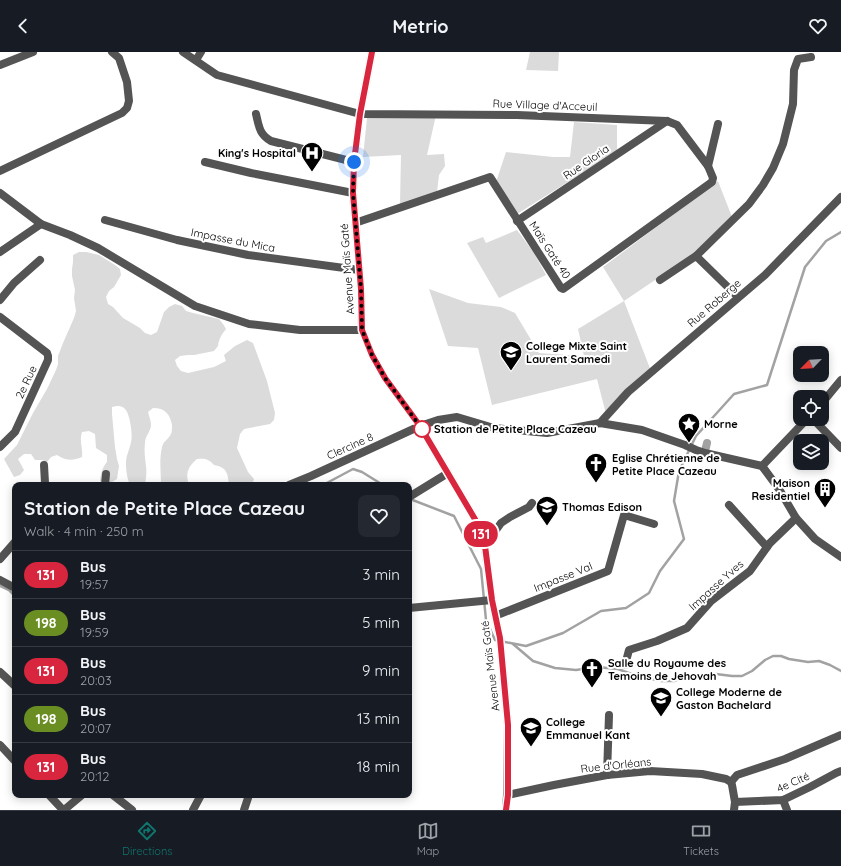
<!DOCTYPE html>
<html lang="en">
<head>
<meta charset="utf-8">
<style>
  :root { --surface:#171b24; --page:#242831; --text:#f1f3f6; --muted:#9ea1a6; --line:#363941; --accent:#0f766e }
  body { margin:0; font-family:Quicksand,sans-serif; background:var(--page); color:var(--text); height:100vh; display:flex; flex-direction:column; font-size:15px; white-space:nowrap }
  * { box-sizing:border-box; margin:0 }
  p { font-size:13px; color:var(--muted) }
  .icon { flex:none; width:22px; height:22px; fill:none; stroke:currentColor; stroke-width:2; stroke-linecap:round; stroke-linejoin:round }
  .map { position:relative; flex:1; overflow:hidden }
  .panel { position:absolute; left:12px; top:430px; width:400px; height:316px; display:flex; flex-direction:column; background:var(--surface); border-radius:8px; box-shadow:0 2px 10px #0003 }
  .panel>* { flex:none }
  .badge { padding:0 8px; border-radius:13px; font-size:14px; line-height:26px }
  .needle { width:26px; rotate:245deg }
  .tools { position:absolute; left:793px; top:294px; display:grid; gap:8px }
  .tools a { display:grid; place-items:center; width:36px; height:36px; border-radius:8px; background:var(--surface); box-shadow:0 2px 10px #0003; font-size:20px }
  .you { position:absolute; width:20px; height:20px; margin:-10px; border:3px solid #fff; border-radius:50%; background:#1a73e8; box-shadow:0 0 0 6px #1a73e833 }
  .map>.badge { position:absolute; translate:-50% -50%; box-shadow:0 0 0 2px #fff }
  .round { display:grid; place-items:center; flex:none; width:42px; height:42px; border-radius:8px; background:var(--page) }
  .head { display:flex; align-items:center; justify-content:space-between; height:68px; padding:0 12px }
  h1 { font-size:19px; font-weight:800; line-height:30px }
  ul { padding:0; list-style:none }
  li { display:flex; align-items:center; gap:12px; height:48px; padding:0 12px; border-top:1px solid var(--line) }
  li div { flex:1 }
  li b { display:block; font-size:15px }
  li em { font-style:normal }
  li .badge { min-width:44px; font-weight:700; text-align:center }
  header { display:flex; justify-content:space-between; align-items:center; height:52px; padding:0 12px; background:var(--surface); font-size:18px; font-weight:800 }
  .tab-bar { display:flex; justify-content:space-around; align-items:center; height:56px; border-top:1px solid var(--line); background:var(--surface); font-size:11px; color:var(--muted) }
  .tab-bar a { display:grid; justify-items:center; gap:2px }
  .tab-bar .current { color:var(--accent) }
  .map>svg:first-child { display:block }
  .green { fill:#dbdbdb }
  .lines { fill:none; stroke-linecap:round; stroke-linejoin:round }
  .stream { stroke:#a2a2a2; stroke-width:2.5 }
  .canal { stroke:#a2a2a2; stroke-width:8 }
  .minor { stroke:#545454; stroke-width:8 }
  .line-casing { stroke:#fff; stroke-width:9 }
  .line { stroke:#d7263d; stroke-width:6 }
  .walk { stroke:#000; stroke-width:4; stroke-dasharray:0 7.2 }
  .stop-dot { fill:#fff; stroke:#d7263d; stroke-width:2 }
  .labels { text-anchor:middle; stroke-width:4; stroke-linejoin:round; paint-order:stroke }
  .street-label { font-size:11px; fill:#000; stroke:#fff }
  .poi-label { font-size:11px; font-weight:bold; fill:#000; stroke:#fff; text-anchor:start }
  .stop-label { font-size:11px; font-weight:bold; fill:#000; stroke:#fff; text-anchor:start }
</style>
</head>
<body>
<header><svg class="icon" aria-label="back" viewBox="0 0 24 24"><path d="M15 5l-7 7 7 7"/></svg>Metrio<svg class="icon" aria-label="heart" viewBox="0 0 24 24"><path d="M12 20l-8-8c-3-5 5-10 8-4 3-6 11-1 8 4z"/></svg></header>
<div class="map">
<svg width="841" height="758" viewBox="0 0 841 758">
  <rect width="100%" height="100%" fill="#fff"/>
  <g class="green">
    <path d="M530,0H559L558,19L526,18Z"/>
    <path d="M436,63L427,103L444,102L445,114L439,123L437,140L400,152L401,103L363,105L367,66Z"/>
    <path d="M574,70L617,73V99L517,162L496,130L506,100L553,105H570Z"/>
    <path d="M718,129L732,165L692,203L624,249L651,319L606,362L597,327L492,353L478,296L448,294L429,237L468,251L501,255L515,261L539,301L584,304L578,277L624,249L603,215Z"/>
    <path d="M517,178L534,201L546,223L499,246L467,191L483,185L486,191Z"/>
    <path d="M79,200H86L99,203L115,213L120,217L121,223L114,235L109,239L106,245L108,252L113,255L123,266L140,276L145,281L151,283L157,280L164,260L169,255L175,252L182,254L186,259L193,261L219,267L223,272L226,277C221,283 219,287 218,294L214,299L194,303H188L180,304L175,308L177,314L181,319L188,321L214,315L226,309L224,303L235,294L247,288L253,291L267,329L275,361L274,368L270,372L244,377L240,382L237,396L248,420L254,427L252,433H229C228,422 227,415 214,413C209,407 205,406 197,407C188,415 185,421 189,433H161C161,420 159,408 162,395C164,388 168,388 171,382C172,379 172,377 172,373C170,362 165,356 153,356L148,360C149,364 151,369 151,373C151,379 145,384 145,391C144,399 145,406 146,414C147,420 146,426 145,433H130C127,425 126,420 126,411C126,403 130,397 131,390C133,383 130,360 124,356C120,353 116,354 112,355V362L115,395L117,407L119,414L117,427L112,430L106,433L100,429C101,421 102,416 107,410V403L96,396L95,382L89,379L82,380C79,390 83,395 82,405C72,409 67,409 57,403L51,405L47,410L42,408H35L31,402H24L18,407L24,418L20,423L14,425L4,407L17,393L33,361L47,337L56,318L58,312V304L63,291L74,266L76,259L74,246L75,238L72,224V217L73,210V203Z"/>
  </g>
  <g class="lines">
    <g class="stream">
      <path d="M323,433L353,417L362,420L383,433"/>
      <path d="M410,447L454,464L481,517L486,568L495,588L526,594L563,581L601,559L626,556L649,541L660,519L684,487L674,449L679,419L696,384L734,342L767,333L805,215L826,189L841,180"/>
      <path d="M0,534L9,538L15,544"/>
      <path d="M513,592L533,609L555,616L576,618L596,615L618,617L634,623L661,629H674L684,625L702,623L716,622L732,624H742L752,619L765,608L773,604H781L789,607L808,610L819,609L830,613L841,619"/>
    </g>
    <path class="canal" d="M705,399L707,391"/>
    <g class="minor">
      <path d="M183,0L217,23L360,62L517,63L667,69L677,73L708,114"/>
      <path d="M372,0L360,62L354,110L353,141L361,237L362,278L372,303L385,326L420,374L479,474L485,495L492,548L500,586L508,673L507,743L506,758"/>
      <path d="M196,8L201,0"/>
      <path d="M0,13L33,0"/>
      <path d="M256,62C259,74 259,82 271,89L354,110"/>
      <path d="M205,110L251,121L353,141"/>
      <path d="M0,119L122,61L127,56L129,49L127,30L119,6L112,0"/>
      <path d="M0,141L41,172L70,183L98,196L195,254L249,272L300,278H362"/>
      <path d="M105,168L177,188L248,203L359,218"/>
      <path d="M517,169L667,69"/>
      <path d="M355,171L490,125L561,236L563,237L712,130L713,126L708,114L718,72"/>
      <path d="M0,200L41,172"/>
      <path d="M696,204L749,152L763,133L773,116L783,92L793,52L794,18L798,7L811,5"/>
      <path d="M660,228L696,204L738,245"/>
      <path d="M0,248L14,231L40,208"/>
      <path d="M0,265L47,301L48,304V308L15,380L0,395"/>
      <path d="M822,351L841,328"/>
      <path d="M813,367L841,396"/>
      <path d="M600,371L628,340L765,223L841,145"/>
      <path d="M762,414L807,367"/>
      <path d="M44,433L45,431L44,413"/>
      <path d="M105,433L106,422"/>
      <path d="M289,433L311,424L420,374L438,368L457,365L494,376L547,381L600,371L642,378L685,393L696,398L705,401L762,414L779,437L796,466L815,487L841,505"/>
      <path d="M409,445L448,421"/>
      <path d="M729,453L767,495"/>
      <path d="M483,489L496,478L501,471L510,465L529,455L532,451"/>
      <path d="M0,507L15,490"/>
      <path d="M0,528L15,536"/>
      <path d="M409,556L492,548"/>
      <path d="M495,564L608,519L624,463L654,472"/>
      <path d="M625,613L629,598L657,589L687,576L711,549L750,519L770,491L796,466"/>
      <path d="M0,620L15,634"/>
      <path d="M0,693L15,709"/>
      <path d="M607,723L609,663"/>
      <path d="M731,730L737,723L785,707L841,683"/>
      <path d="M49,743L63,758"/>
      <path d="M113,743L132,758"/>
      <path d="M507,743L554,733L607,723L650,719L702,722L726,727L731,730L732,733L735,750L734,758"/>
      <path d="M783,748L787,758"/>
      <path d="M735,750L783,748L810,735L836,721L841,719"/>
      <path d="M64,758L82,743"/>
      <path d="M193,758L201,743"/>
      <path d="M244,758L249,743"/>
    </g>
  </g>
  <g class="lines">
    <g class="line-casing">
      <path id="line" d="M372,0L360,62L354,110L353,141L361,237L362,278L372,303L385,326L420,374L479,474L485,494L492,548L500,586L508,673V743L506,758"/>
    </g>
    <use href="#line" class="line"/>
    <path class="walk" d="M354,110L353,141L361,237L362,278L372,303L385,326L422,377"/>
  </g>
  <defs>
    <g id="hospital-pin" transform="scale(1.15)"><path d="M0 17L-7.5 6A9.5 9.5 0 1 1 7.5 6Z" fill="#000" stroke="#fff"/><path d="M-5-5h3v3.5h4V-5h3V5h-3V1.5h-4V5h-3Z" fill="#fff"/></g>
    <g id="school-pin" transform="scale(1.15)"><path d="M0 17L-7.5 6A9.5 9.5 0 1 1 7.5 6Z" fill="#000" stroke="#fff"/><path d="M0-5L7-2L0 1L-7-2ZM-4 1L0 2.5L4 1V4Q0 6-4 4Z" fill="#fff"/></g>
    <g id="sight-pin" transform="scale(1.15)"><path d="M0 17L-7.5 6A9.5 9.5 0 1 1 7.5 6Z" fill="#000" stroke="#fff"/><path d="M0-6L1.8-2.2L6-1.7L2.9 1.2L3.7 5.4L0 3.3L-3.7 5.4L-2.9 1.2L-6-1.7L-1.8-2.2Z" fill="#fff"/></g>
    <g id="church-pin" transform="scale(1.15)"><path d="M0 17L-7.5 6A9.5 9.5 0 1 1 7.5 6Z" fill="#000" stroke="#fff"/><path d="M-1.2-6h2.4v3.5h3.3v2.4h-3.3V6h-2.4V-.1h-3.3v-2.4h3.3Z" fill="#fff"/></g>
    <g id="building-pin" transform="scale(1.15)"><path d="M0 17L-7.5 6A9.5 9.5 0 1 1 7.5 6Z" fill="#000" stroke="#fff"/><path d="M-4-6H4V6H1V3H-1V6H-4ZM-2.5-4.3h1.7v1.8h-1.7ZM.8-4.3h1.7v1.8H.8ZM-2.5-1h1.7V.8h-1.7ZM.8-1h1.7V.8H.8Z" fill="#fff"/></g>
  </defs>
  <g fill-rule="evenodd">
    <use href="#hospital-pin" x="312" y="101"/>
    <use href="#school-pin" x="511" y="300"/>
    <use href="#sight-pin" x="689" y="372"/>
    <use href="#church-pin" x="596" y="412"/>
    <use href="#building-pin" x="825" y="437"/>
    <use href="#school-pin" x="547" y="455"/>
    <use href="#church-pin" x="592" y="617"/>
    <use href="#school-pin" x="661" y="646"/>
    <use href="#school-pin" x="531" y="676"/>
  </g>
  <circle class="stop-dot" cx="422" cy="377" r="8"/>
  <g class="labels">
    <g class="street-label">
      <text transform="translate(545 53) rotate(2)" y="4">Rue Village d'Acceuil</text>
      <text transform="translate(586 110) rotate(-34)" y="4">Rue Gloria</text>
      <text transform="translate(233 188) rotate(11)" y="4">Impasse du Mica</text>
      <text transform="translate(550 198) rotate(57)" y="4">Maïs Gaté 40</text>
      <text transform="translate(347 217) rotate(-94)" y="4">Avenue Maïs Gaté</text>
      <text transform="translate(714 251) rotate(-41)" y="4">Rue Roberge</text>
      <text transform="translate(26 330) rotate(-65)" y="4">2e Rue</text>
      <text transform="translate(350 394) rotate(-24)" y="4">Clercine 8</text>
      <text transform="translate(563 525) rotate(-22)" y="4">Impasse Val</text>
      <text transform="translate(716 533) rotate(-42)" y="4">Impasse Yves</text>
      <text transform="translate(490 614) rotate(-97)" y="4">Avenue Maïs Gaté</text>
      <text transform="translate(616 713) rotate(-6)" y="4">Rue d'Orléans</text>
      <text transform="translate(793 730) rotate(-24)" y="4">4e Cité</text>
    </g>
    <g class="poi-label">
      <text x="296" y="105" text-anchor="end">King's Hospital</text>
      <text x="526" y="298">College Mixte Saint<tspan x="526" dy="13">Laurent Samedi</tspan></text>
      <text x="704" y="376">Morne</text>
      <text x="612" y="410">Eglise Chrétienne de<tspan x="612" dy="13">Petite Place Cazeau</tspan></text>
      <text x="810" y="435" text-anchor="end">Maison<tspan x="810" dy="13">Residentiel</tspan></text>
      <text x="562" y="459">Thomas Edison</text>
      <text x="608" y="615">Salle du Royaume des<tspan x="608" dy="13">Temoins de Jehovah</tspan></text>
      <text x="676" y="644">College Moderne de<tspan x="676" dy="13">Gaston Bachelard</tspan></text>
      <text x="546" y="674">College<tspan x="546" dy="13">Emmanuel Kant</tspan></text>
    </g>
    <g class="stop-label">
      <text x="434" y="381">Station de Petite Place Cazeau</text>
    </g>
  </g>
</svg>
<div class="tools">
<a><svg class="needle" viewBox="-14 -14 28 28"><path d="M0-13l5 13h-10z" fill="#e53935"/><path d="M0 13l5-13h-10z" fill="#9ea1a6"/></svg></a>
<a><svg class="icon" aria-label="locate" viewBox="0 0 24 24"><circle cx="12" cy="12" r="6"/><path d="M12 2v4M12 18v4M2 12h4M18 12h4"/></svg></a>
<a><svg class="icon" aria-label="layers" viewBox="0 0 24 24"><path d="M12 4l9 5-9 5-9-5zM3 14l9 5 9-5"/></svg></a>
</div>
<div class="you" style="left:354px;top:110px"></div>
<b class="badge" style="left:481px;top:482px;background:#d7263d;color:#fff">131</b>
<section class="panel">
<div class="head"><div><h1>Station de Petite Place Cazeau</h1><p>Walk · 4 min · 250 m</p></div><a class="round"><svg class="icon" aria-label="heart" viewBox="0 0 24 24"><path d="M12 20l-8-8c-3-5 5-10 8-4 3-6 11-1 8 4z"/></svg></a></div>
<ul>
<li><span class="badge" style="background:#d7263d;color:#fff">131</span><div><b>Bus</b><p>19:57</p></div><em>3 min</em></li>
<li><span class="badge" style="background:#6b8e23;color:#fff">198</span><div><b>Bus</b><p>19:59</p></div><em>5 min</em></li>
<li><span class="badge" style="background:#d7263d;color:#fff">131</span><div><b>Bus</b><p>20:03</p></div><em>9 min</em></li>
<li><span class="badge" style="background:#6b8e23;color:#fff">198</span><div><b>Bus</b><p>20:07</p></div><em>13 min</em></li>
<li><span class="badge" style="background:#d7263d;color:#fff">131</span><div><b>Bus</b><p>20:12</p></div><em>18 min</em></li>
</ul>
</section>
</div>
<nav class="tab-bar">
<a class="current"><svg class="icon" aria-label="directions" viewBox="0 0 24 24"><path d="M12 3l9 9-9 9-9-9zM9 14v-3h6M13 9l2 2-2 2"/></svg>Directions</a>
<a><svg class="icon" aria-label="map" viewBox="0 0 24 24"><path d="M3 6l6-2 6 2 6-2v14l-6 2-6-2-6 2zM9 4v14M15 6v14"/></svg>Map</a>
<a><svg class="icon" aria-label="tickets" viewBox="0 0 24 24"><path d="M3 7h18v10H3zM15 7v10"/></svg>Tickets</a>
</nav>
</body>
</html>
